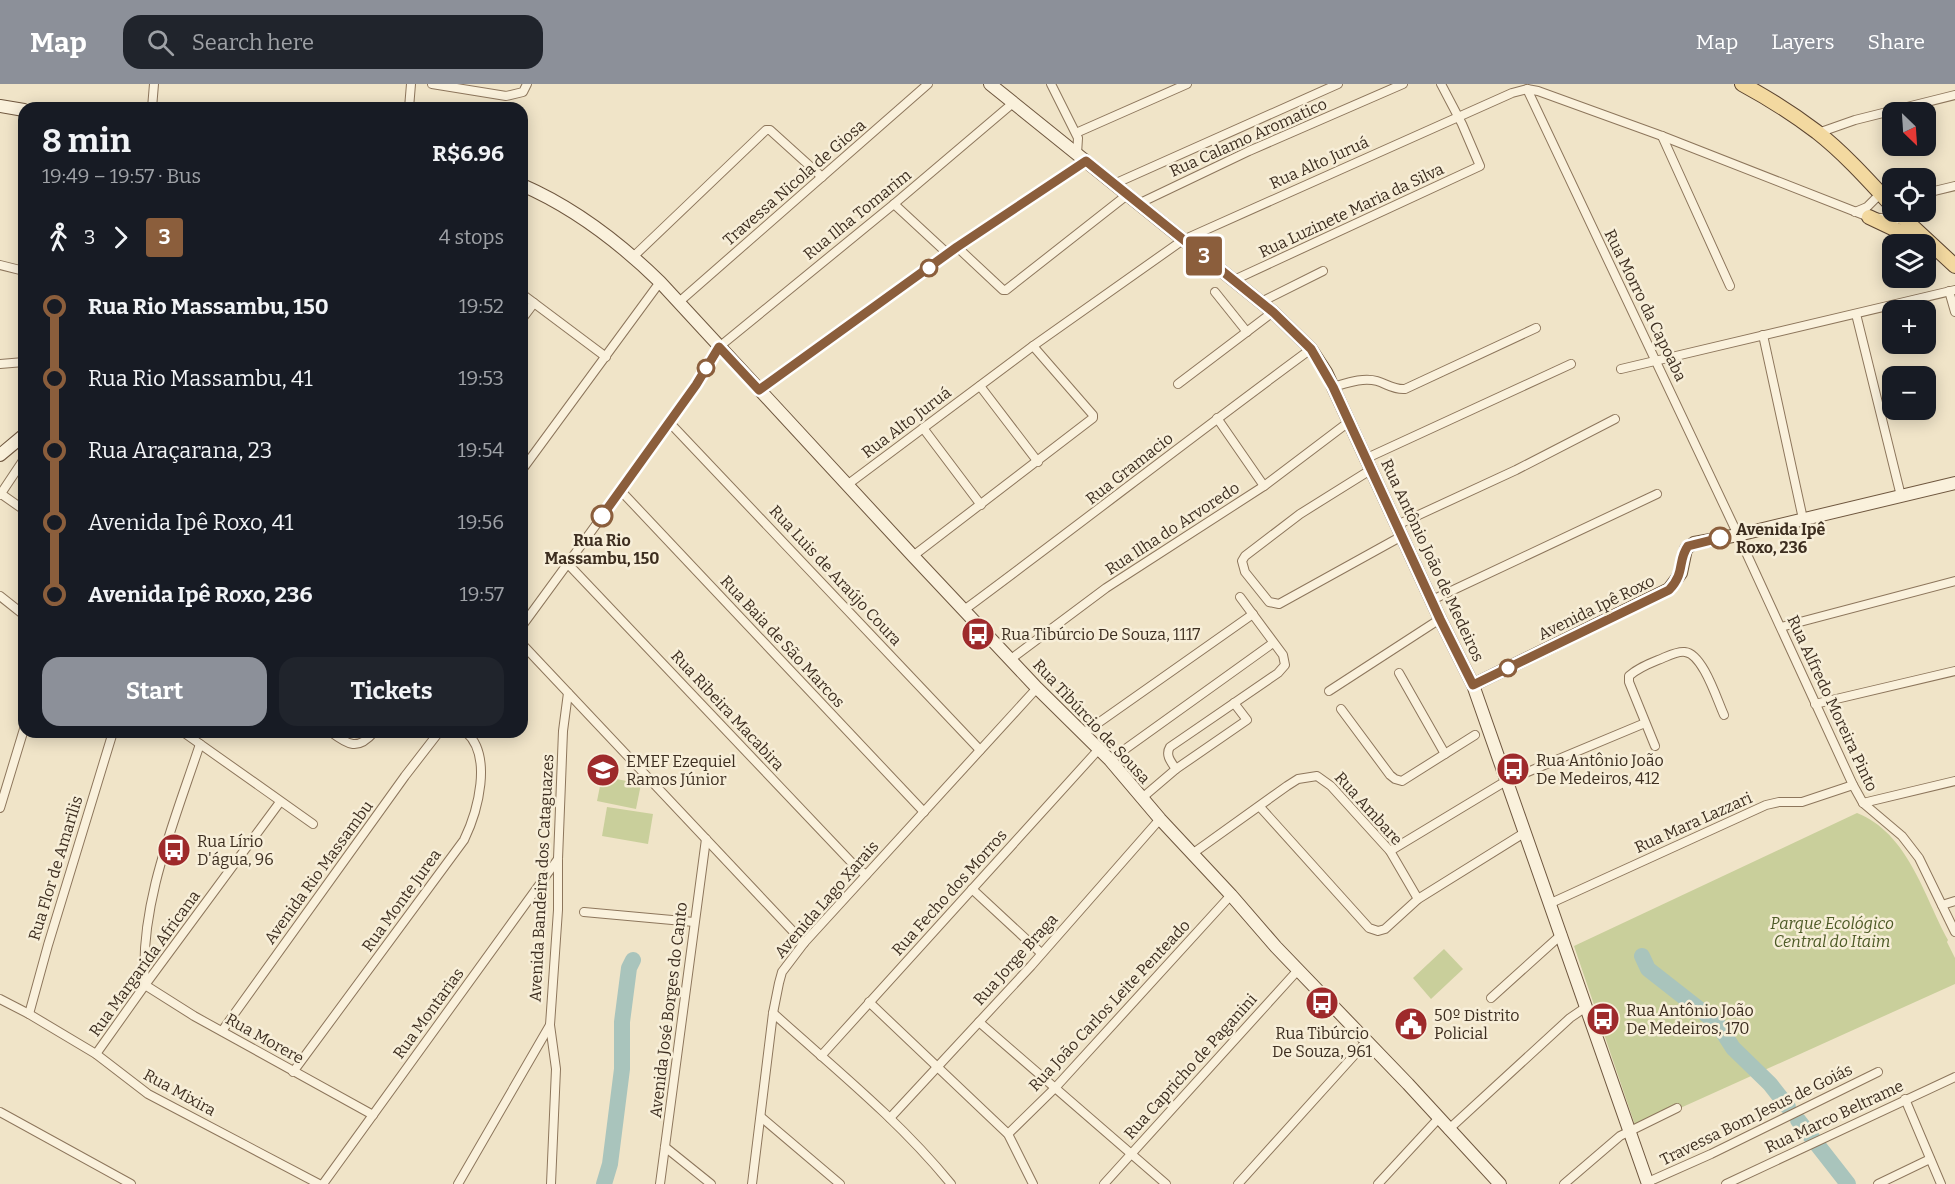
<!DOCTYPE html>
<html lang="en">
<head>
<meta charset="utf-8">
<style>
  :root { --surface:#171b24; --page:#20242c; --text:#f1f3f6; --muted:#9ea1a6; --accent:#8c9099 }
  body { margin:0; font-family:Bitter,serif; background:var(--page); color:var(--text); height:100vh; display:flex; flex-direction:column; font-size:22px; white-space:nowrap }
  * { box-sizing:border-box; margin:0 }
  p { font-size:20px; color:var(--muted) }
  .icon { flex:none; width:33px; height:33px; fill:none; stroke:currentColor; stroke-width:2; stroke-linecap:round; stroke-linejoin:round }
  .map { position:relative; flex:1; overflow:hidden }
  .drawer { position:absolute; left:18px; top:18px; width:510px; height:636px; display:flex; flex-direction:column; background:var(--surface); border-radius:18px; box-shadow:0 3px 15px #0003 }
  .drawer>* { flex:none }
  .badge { padding:0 12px; border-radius:4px; font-size:21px; line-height:39px }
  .needle { width:39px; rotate:155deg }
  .controls { position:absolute; left:1882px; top:18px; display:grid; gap:12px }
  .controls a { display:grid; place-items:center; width:54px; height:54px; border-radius:12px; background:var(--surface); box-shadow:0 3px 15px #0003; font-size:30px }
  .map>.badge { position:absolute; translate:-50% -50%; box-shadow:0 0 0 3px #fff }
  .legs { display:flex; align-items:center; gap:9px; height:66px; padding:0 24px; font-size:20px }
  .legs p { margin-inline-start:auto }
  .overview { display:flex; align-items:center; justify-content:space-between; height:102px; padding:0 24px }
  h1 { font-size:33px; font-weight:700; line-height:45px }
  .action { display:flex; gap:12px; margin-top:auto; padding:12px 24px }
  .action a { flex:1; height:69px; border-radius:18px; background:var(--accent); color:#fff; font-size:24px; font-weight:700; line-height:69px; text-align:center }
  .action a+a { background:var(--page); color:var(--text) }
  ul { padding:0 24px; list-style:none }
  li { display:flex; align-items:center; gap:21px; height:72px; font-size:22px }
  li i { display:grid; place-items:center; width:9px; height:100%; margin:0 8px; background:currentColor }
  li i::after { content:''; width:15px; height:15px; margin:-8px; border:4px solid; border-radius:50%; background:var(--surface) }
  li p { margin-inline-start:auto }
  li:first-child i { background:linear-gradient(#0000 50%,currentColor 0) }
  li:last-child i { background:linear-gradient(currentColor 50%,#0000 0) }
  header { display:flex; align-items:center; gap:36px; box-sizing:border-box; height:84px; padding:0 30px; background:var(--accent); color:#fff }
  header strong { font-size:28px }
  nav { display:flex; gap:33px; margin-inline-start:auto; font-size:21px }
  .search { width:420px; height:54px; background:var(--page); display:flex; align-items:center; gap:15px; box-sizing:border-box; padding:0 21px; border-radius:18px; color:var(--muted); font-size:22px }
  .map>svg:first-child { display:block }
  .green { fill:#c9cf9b }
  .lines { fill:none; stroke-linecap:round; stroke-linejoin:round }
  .river { stroke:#a9c4bc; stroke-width:16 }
  .street-casing { stroke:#8d765c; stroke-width:10 }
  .secondary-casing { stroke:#6f573f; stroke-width:14 }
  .primary-casing { stroke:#5b4430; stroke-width:16 }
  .street { stroke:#faf1dc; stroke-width:8 }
  .secondary { stroke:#faf1dc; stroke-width:12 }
  .primary { stroke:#f3d9a0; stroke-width:14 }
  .line-1-casing { stroke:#fff; stroke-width:14 }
  .line-1 { stroke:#8b5e3c; stroke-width:9 }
  .stop-1-dot { fill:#fff; stroke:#8b5e3c; stroke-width:3 }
  .labels { text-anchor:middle; stroke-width:5; stroke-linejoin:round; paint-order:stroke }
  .street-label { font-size:16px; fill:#3d2e20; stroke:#f7eed8 }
  .stop-label { font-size:16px; font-weight:bold; fill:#3d2e20; stroke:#f7eed8; text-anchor:start }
  .poi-label { font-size:16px; fill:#3d2e20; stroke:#f7eed8; text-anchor:start }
  .park-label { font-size:16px; font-style:italic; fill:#4d5a26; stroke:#f7eed8 }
</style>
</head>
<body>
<header>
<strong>Map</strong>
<div class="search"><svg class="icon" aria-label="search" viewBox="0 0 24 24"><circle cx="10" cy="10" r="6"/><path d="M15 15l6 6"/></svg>Search here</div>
<nav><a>Map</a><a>Layers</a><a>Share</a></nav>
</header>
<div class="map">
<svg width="1955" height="1100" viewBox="0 0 1955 1100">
  <rect width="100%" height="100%" fill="#f0e4c8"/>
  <g class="green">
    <path d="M602,692L641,700L636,725L597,717Z"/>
    <path d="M607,723L653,730L648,760L602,752Z"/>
    <path d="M1857,729C1908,749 1924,812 1948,856L1947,858L1955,874V900L1636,1044L1574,862Z"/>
    <path d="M1444,865L1463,885L1431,915L1413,894Z"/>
  </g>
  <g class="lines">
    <g class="river">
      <path d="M1642,872L1648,885L1717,939L1733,964L1770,1000L1788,1023"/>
      <path d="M1798,1036L1848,1100"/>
      <path d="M604,1100L610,1080L622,985V938L629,884L633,876"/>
    </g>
    <g class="street-casing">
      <g id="street">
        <path d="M432,0L506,12L523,8L527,0"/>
        <path d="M1051,0L1078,54L1077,70"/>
        <path d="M1527,5L1738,451L1853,701L1863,719L1902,752L1919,774L1955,848"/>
        <path d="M152,24L154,0"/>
        <path d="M409,24L411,0"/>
        <path d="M1076,49L1187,0"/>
        <path d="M1818,49L1855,36L1955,11"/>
        <path d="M1662,52L1730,202"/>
        <path d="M1114,100L1338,0"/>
        <path d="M1926,109L1955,102"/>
        <path d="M894,120L948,170"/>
        <path d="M1138,120L1249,67L1403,0"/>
        <path d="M1855,128L1867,123L1880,110"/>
        <path d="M957,163L1003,206H1006L1127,111"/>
        <path d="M634,172L766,46H770L822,93"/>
        <path d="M0,181L24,187"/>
        <path d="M1234,196L1480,82L1462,40L1441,0"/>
        <path d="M1949,207L1955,228"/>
        <path d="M1215,208L1247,248"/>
        <path d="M522,210L606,273"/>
        <path d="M679,218L928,0"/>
        <path d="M1261,218L1323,187"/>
        <path d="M1856,230L1901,412"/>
        <path d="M522,235L534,219"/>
        <path d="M1763,251L1803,435"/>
        <path d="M0,280L24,278"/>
        <path d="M1621,285L1955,206"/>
        <path d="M1178,300L1273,228"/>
        <path d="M980,302L1038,378"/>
        <path d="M1333,303C1347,299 1363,293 1377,297C1387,300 1394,306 1405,305L1536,244"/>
        <path d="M759,306L957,163L1086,77"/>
        <path d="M1217,334L1264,402"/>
        <path d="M669,338L980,666"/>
        <path d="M923,344L981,421"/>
        <path d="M1367,374L1571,280"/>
        <path d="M1372,385L1300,430L1245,472L1242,477L1245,488L1269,518L1279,520L1402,452"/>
        <path d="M522,386L660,198"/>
        <path d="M847,401L1033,262L1183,156L1512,9L1527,5L1538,7L1662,52L1869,133L1906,136"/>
        <path d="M621,407L924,728"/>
        <path d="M0,409L24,426"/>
        <path d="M0,411L24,375"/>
        <path d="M1397,441L1516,386L1615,335"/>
        <path d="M913,472L1093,334V331L1033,262"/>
        <path d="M568,480L854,781L866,791"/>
        <path d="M0,512L24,531"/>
        <path d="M1432,516L1657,410"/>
        <path d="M964,526C1080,440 1194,351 1311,265"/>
        <path d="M522,542L631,393L696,301L719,263L894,120L1013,19"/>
        <path d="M1781,543L1955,497"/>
        <path d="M522,560L804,859"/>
        <path d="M1011,575L1106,504L1264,402L1350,337"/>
        <path d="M1399,589L1445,670"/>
        <path d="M1329,607L1440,535"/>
        <path d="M1815,620L1955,587"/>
        <path d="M1341,625L1390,691L1395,695L1402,697L1475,651"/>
        <path d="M183,648L313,740"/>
        <path d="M331,648C348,661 358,667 374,648"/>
        <path d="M1084,649L1253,530"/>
        <path d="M1655,662L1629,598V592C1639,583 1651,579 1663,574C1670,571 1678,567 1685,568C1703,570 1717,616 1724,631"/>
        <path d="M1110,676L1273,559"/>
        <path d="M1176,685C1171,678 1165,671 1170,663L1278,589L1285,581L1283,571L1240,513"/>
        <path d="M1142,714L1176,685L1247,636L1234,619"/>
        <path d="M1863,719L1955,697"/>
        <path d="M1260,723L1369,844L1378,847L1385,845L1418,815L1524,749"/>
        <path d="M0,724L24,645"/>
        <path d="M1390,767L1506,697L1645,639"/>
        <path d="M1192,770L1287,702L1298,695L1317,692L1331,702L1390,767L1418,815"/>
        <path d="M972,805L1041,869"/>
        <path d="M1551,819L1766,721L1779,718H1802L1853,701"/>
        <path d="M1942,821L1955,817"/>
        <path d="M584,828L694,838"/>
        <path d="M145,901L194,932L373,1031"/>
        <path d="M145,901C139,820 175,736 200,660"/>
        <path d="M1491,914L1562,850"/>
        <path d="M0,915L29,930L96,970L148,1010L319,1100"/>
        <path d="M869,918L1008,1050L1033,1100"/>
        <path d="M773,929C834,984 899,1036 951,1100"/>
        <path d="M29,930L48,861L113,648"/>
        <path d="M979,938L1166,1100"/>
        <path d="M550,941L556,985L551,1100"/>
        <path d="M222,947L405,692L439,648"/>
        <path d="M96,970L145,901L280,718"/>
        <path d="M821,972L1099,665"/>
        <path d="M293,988L464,756C478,727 493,672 466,648"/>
        <path d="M1905,1015L1941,1100"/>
        <path d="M0,1028L131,1100"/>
        <path d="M761,1033L840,1100"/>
        <path d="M890,1034L1031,882L1160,735"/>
        <path d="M1448,1046L1570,934L1586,923"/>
        <path d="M1008,1050L1055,1004L1231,811"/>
        <path d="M665,1063L711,1100"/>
        <path d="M1648,1098L1711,1070L1878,988"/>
        <path d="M323,1100L558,775"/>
        <path d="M458,1100L550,941L558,826V775L563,647L568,609"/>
        <path d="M660,1100L706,755"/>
        <path d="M752,1100L773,929L779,899L782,888L804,859L1037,604"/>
        <path d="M1104,1100L1298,886"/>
        <path d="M1238,1100L1367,957"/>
        <path d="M1378,1100L1438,1035"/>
        <path d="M1564,1100L1620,1052L1677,1024"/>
        <path d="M1726,1100L1955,993"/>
        <path d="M1878,1100L1930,1075"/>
      </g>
    </g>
    <g class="secondary-casing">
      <g id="secondary">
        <path d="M990,0L1273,228L1311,265L1326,288L1440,535L1473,601L1648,1100"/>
        <path d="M0,22L24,26"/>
        <path d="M522,101C575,124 619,158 660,198L913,472L1037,604L1110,676L1160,735L1231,811L1276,863L1408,1000L1500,1100"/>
        <path d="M0,371L24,351"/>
        <path d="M1473,601L1669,505L1681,489L1686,465L1694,459L1738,451L1955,399"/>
      </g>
    </g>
    <g class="primary-casing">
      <g id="primary">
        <path d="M1742,0C1768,14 1793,30 1817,48C1845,70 1869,97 1893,123"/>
        <path d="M1897,128L1955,182"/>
        <path d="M1869,133L1907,151L1925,155"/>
      </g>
    </g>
    <use href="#street" class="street"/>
    <use href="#secondary" class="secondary"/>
    <use href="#primary" class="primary"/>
  </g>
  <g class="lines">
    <g class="line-1-casing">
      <path id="line-1" d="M602,432L696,301L719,263L759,306L957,163L1086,77L1273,228L1311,265L1333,303L1440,535L1473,601L1669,506C1686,488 1677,477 1688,462L1720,454"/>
    </g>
    <use href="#line-1" class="line-1"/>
  </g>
  <defs>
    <g id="bus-disc" transform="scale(1.725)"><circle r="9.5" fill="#9e2a2b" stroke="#f7eed8"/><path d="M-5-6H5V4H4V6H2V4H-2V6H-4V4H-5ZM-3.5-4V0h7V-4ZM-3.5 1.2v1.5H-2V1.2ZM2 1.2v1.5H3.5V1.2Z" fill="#fff"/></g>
    <g id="school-disc" transform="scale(1.725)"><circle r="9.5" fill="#9e2a2b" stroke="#f7eed8"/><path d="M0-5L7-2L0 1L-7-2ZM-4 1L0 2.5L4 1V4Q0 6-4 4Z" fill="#fff"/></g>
    <g id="civic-disc" transform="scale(1.725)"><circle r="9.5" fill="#9e2a2b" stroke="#f7eed8"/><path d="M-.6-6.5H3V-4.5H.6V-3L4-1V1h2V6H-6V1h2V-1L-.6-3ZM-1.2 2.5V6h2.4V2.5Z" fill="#fff"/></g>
  </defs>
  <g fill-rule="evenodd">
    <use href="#bus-disc" x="978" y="550"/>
    <use href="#bus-disc" x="1513" y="685"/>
    <use href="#school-disc" x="603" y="686"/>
    <use href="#bus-disc" x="174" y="766"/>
    <use href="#bus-disc" x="1322" y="919"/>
    <use href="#bus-disc" x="1603" y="935"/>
    <use href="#civic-disc" x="1411" y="940"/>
  </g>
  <g class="stop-1-dot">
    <circle cx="929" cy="184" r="8"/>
    <circle cx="706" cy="284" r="8"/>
    <circle cx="602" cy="432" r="10"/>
    <circle cx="1720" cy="454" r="10"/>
    <circle cx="1508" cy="584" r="8"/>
  </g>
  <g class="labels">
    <g class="street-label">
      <text transform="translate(1248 53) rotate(-24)" y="6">Rua Calamo Aromatico</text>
      <text transform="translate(1319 78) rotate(-24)" y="6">Rua Alto Juruá</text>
      <text transform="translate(794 98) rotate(-41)" y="6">Travessa Nicola de Giosa</text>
      <text transform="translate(1351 126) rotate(-25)" y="6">Rua Luzinete Maria da Silva</text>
      <text transform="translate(857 130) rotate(-39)" y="6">Rua Ilha Tomarim</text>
      <text transform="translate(1646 221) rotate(64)" y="6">Rua Morro da Capoaba</text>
      <text transform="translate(906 338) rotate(-37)" y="6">Rua Alto Juruá</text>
      <text transform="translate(1129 384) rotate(-38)" y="6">Rua Gramacio</text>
      <text transform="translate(1172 444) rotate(-33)" y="6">Rua Ilha do Arvoredo</text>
      <text transform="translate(1433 476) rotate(65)" y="6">Rua Antônio João de Medeiros</text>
      <text transform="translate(836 491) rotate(47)" y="6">Rua Luis de Araújo Coura</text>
      <text transform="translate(1596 523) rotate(-26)" y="6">Avenida Ipê Roxo</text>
      <text transform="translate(783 557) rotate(47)" y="6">Rua Baia de São Marcos</text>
      <text transform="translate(1833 619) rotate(65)" y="6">Rua Alfredo Moreira Pinto</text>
      <text transform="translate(728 626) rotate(47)" y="6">Rua Ribeira Macabira</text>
      <text transform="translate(1092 637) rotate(47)" y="6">Rua Tibúrcio de Sousa</text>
      <text transform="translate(1369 724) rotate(48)" y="6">Rua Ambare</text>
      <text transform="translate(1693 738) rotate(-24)" y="6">Rua Mara Lazzari</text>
      <text transform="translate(55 784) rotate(-73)" y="6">Rua Flor de Amarilis</text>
      <text transform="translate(318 788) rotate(-54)" y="6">Avenida Rio Massambu</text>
      <text transform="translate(541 794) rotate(-87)" y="6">Avenida Bandeira dos Cataguazes</text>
      <text transform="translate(949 808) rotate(-48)" y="6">Rua Fecho dos Morros</text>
      <text transform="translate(826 815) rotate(-49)" y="6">Avenida Lago Xarais</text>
      <text transform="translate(401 816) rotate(-54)" y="6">Rua Monte Jurea</text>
      <text transform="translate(1015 875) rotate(-48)" y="6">Rua Jorge Braga</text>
      <text transform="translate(144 879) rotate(-54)" y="6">Rua Margarida Africana</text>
      <text transform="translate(1109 921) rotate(-47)" y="6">Rua João Carlos Leite Penteado</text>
      <text transform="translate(668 926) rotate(-83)" y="6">Avenida José Borges do Canto</text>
      <text transform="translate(428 929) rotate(-54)" y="6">Rua Montarias</text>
      <text transform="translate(265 954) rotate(29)" y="6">Rua Morere</text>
      <text transform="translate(1190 982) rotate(-48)" y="6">Rua Capricho de Paganini</text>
      <text transform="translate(180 1008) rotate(29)" y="6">Rua Mixira</text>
      <text transform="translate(1756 1030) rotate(-26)" y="6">Travessa Bom Jesus de Goiás</text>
      <text transform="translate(1834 1032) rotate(-25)" y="6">Rua Marco Beltrame</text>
    </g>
    <g class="stop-label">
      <text x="1736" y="451">Avenida Ipê<tspan x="1736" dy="18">Roxo, 236</tspan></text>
      <text x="602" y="462" text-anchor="middle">Rua Rio<tspan x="602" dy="18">Massambu, 150</tspan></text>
    </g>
    <g class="poi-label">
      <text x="1001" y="556">Rua Tibúrcio De Souza, 1117</text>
      <text x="1536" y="682">Rua Antônio João<tspan x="1536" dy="18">De Medeiros, 412</tspan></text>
      <text x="626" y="683">EMEF Ezequiel<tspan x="626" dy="18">Ramos Júnior</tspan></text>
      <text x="197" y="763">Rua Lírio<tspan x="197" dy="18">D'água, 96</tspan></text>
      <text x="1626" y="932">Rua Antônio João<tspan x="1626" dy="18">De Medeiros, 170</tspan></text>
      <text x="1434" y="937">50º Distrito<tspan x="1434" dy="18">Policial</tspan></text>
      <text x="1322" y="955" text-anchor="middle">Rua Tibúrcio<tspan x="1322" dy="18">De Souza, 961</tspan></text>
    </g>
    <g class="park-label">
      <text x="1832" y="845">Parque Ecológico<tspan x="1832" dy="18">Central do Itaim</tspan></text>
    </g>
  </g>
</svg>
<div class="controls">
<a><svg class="needle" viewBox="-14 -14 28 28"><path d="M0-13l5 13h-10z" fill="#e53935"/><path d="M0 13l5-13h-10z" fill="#9ea1a6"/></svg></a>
<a><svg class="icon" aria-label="locate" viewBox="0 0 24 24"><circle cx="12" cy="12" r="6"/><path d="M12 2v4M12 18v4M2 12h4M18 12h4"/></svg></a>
<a><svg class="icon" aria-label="layers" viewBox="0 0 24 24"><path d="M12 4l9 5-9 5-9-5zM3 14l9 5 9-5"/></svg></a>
<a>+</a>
<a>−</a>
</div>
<b class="badge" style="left:1204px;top:172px;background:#8b5e3c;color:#fff">3</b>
<section class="drawer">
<div class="overview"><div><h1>8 min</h1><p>19:49 – 19:57 · Bus</p></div><b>R$6.96</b></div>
<div class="legs"><svg class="icon" aria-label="walk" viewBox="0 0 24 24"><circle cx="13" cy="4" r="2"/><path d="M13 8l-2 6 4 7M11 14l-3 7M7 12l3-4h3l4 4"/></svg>3<svg class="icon" aria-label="forward" viewBox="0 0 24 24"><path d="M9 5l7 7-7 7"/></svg><b class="badge" style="background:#8b5e3c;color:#fff">3</b><p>4 stops</p></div>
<ul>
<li><i style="color:#8b5e3c"></i><b>Rua Rio Massambu, 150</b><p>19:52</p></li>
<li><i style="color:#8b5e3c"></i><span>Rua Rio Massambu, 41</span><p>19:53</p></li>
<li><i style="color:#8b5e3c"></i><span>Rua Araçarana, 23</span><p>19:54</p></li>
<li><i style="color:#8b5e3c"></i><span>Avenida Ipê Roxo, 41</span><p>19:56</p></li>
<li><i style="color:#8b5e3c"></i><b>Avenida Ipê Roxo, 236</b><p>19:57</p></li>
</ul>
<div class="action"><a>Start</a><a>Tickets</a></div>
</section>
</div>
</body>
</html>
